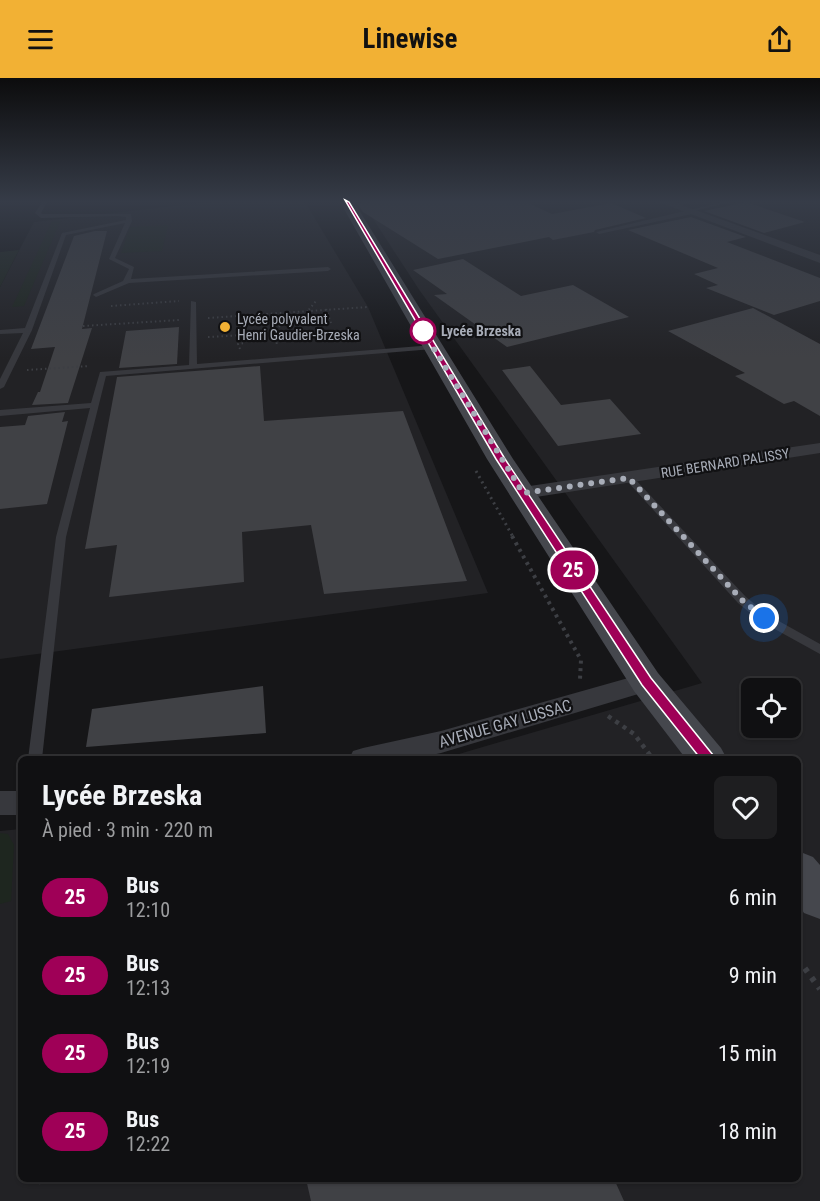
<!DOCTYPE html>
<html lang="fr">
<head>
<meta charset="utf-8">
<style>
  :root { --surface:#101012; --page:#1e1e20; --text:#f1f3f6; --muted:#9c9d9f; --line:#303032; --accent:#f2b134 }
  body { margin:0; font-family:"Roboto Condensed",sans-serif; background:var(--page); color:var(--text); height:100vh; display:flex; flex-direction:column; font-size:22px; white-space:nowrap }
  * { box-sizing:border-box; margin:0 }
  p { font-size:20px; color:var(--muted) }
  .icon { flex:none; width:33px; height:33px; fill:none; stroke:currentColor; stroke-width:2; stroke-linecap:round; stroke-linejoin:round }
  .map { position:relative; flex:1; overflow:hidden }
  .panel { position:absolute; left:18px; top:678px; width:783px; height:426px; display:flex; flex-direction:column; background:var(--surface); border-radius:9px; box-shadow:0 2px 4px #0004,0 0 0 2px var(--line) }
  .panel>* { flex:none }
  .badge { padding:0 12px; border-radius:20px; font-size:21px; line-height:39px }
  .buttons { position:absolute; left:741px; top:600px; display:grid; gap:12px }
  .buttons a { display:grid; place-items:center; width:60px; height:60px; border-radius:9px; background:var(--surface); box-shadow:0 2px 4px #0004,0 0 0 2px var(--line); font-size:30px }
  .you { position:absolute; width:30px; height:30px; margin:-15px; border:4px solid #fff; border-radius:50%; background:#1a73e8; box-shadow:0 0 0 9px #1a73e833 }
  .map>.badge { position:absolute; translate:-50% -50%; box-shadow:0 0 0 3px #fff }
  .round { display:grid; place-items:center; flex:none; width:63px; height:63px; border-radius:9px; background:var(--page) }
  .summary { display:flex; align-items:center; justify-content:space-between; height:102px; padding:0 24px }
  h1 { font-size:28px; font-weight:700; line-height:45px }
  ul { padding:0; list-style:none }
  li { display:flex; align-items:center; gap:18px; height:78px; padding:0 24px }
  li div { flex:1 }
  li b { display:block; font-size:22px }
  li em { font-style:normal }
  li .badge { min-width:66px; font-weight:700; text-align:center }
  header { display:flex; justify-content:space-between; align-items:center; height:78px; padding:0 24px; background:var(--accent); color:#111; font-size:27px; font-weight:700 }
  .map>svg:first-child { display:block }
  .built { fill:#222225; fill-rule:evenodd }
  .green { fill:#1e261f }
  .building { fill:#404145 }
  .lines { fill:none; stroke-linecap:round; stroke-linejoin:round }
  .path-far4 { stroke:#3d3f44; stroke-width:2; stroke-dasharray:1.5 3; stroke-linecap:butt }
  .path-far3 { stroke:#3d3f44; stroke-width:3; stroke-dasharray:2 4; stroke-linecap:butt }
  .path-far2 { stroke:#3d3f44; stroke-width:4; stroke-dasharray:3 4.5; stroke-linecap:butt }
  .path-far1 { stroke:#3d3f44; stroke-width:4.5; stroke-dasharray:4 5; stroke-linecap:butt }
  .path { stroke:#3d3f44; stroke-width:6; stroke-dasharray:4.5 7; stroke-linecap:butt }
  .lane { fill:#37383d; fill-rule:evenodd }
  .street { fill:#37383d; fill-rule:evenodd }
  .secondary { fill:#45474d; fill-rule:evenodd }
  .line { fill:#9f0057; stroke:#fff; stroke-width:1.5 }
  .walk { stroke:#a8adb8; stroke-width:6; stroke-dasharray:0 10.8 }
  .poi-dot { fill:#f2b134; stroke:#111113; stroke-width:2 }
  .stop-dot { fill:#fff; stroke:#9f0057; stroke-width:3 }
  .labels { text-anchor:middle; stroke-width:4.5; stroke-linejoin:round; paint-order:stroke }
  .far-poi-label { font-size:14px; fill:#a8adb8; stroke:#111113; text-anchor:start }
  .far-stop-label { font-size:14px; font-weight:bold; fill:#a8adb8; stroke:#111113; text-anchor:start }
  .far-street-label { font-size:14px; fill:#a8adb8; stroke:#111113 }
  .street-label { font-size:16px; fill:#a8adb8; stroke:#111113 }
</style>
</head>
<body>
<header><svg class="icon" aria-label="menu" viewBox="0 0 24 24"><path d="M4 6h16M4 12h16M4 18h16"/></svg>Linewise<svg class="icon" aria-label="share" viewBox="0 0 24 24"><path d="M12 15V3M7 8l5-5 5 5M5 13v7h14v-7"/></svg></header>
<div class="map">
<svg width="820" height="1123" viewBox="0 0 820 1123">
  <rect width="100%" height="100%" fill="#161618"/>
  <g class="built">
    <path d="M209,124H305L368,229L488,515L0,581V209L34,144Z"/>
    <path d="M362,124H820V1123H0V753L21,751V1101H798V681H442L702,605L420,213ZM752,610H790V650H752Z"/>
  </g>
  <g class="green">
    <path d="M61,142L24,228L12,229L52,143Z"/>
    <path d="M168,147L162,173L121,175L130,149Z"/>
    <path d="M19,172L0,209V174Z"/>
    <path d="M0,755L8,756L14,767L11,823L0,826Z"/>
  </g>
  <g class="building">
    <path d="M383,124H526L552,136L611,125L646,140L595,152L594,154L553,162L549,159L438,181L363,134L357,125Z"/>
    <path d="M746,124L805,144L764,155L704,133Z"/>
    <path d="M691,139L746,159L727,164L820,200V223L774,237L706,210L718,207L694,196L718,190L628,152Z"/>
    <path d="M95,153H107L82,251L92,250L68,325L32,327L38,314H40L55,269L31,271L74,158Z"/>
    <path d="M463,181L521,218L573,207L629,239L507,269L434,217L447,216L413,192Z"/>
    <path d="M753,230L820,266V338L794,323L784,326L735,298L745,295L668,253Z"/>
    <path d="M179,249L177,286L119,290L126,253Z"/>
    <path d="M260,288L264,343L403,333L467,503L324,516L311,447L242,454L244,504L109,519L117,467L85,471L117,299Z"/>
    <path d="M530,288L561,327L610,321L641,356L558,368L502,292Z"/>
    <path d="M65,334L62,344L68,343L47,426L0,431V349L25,347L28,338Z"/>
    <path d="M263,608L266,655L86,669L92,631Z"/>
    <path d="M306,1101H614L624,1123H311Z"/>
  </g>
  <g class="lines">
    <g class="path-far4">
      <path d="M111,228L179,223"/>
      <path d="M326,231L331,245"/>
      <path d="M208,240L368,229"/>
      <path d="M304,247L302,240L316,223"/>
      <path d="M83,248L179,242"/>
      <path d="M275,251L277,268"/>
      <path d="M208,259L243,257L275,251L300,235"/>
      <path d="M240,271L238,266L245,265L243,257"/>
      <path d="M27,292L89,288"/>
    </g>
    <path class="path-far3" d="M476,393L513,459"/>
    <path class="path-far2" d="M512,458L581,582L580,601"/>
    <path class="path-far1" d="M608,638L634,656L653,681"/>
    <g class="path">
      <path d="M798,881L820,911"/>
      <path d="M40,1101L44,1108"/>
    </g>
    <g class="lane">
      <path d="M42,124H47L41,135L42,136H131L132,143L115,180L134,189L131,201L328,189L331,191L328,193L129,205L96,219L93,217L94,216L123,203L129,191L109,181L125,145L66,157L32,252L4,309L0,311V301L23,255L0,256V252L25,250L62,155L126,142V139L118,138L41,140L35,135Z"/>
      <path d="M683,124H690L675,130L672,128Z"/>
      <path d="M723,124H731L694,133L692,136L599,156L596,154Z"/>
      <path d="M191,223L196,224L197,286L433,267L437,269L433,271L106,298L66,459L42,681H28L56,459L90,330L0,338V332L91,325L100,294L189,287Z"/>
      <path d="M629,397L632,398L746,519L768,537L820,566V576L760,543L738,525L626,402V398Z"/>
    </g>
    <g class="street">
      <path d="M659,124H673L820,177V185Z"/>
      <path d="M820,365V375L523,421L516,419L513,415L516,411L523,409Z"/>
      <path d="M646,595L655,597L659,604L655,611L441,675L414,681H349L353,673L363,670L441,653Z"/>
      <rect x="0" y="713" width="21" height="24"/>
    </g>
    <g class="secondary">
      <path d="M340,124H354L513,381L658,595L721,670L727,681H686L634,613L487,381Z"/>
      <path d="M798,773L813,779L820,787V841L804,835L798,826Z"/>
    </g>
  </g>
  <linearGradient id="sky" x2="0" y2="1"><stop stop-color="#0c0c0d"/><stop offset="0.44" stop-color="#363c48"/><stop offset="1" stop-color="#363c48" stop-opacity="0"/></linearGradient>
  <rect width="820" height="281" fill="url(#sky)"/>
  <path class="line" d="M345,122L349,124L505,381L651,600L713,677L715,681L713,685H704L642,607L496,381Z"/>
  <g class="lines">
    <path class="walk" d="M423,253L523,415L629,400L742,522L764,540"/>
  </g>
  <circle class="poi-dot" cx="225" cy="249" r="6"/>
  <circle class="stop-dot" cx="423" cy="253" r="12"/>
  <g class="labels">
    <g class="far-poi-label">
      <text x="237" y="246">Lycée polyvalent<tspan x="237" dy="16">Henri Gaudier-Brzeska</tspan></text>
    </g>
    <g class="far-stop-label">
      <text x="441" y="258">Lycée Brzeska</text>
    </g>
    <g class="far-street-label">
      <text transform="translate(725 385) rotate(-9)" y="5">RUE BERNARD PALISSY</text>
    </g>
    <g class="street-label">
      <text transform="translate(505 645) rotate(-16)" y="6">AVENUE GAY LUSSAC</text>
    </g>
  </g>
</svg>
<div class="buttons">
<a><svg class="icon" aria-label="locate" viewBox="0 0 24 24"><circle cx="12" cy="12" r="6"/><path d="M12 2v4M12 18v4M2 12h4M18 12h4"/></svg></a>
</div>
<div class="you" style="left:764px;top:540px"></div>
<b class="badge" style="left:573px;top:492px;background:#9f0057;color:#fff">25</b>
<section class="panel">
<div class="summary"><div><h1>Lycée Brzeska</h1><p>À pied · 3 min · 220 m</p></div><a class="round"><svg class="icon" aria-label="heart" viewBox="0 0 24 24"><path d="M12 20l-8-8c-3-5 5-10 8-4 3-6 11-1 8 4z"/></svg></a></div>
<ul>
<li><span class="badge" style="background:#9f0057;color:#fff">25</span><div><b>Bus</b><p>12:10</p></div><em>6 min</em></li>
<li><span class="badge" style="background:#9f0057;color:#fff">25</span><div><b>Bus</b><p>12:13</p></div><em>9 min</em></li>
<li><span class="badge" style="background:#9f0057;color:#fff">25</span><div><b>Bus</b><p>12:19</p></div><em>15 min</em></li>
<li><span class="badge" style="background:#9f0057;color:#fff">25</span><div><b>Bus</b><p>12:22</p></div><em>18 min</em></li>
</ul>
</section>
</div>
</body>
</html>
